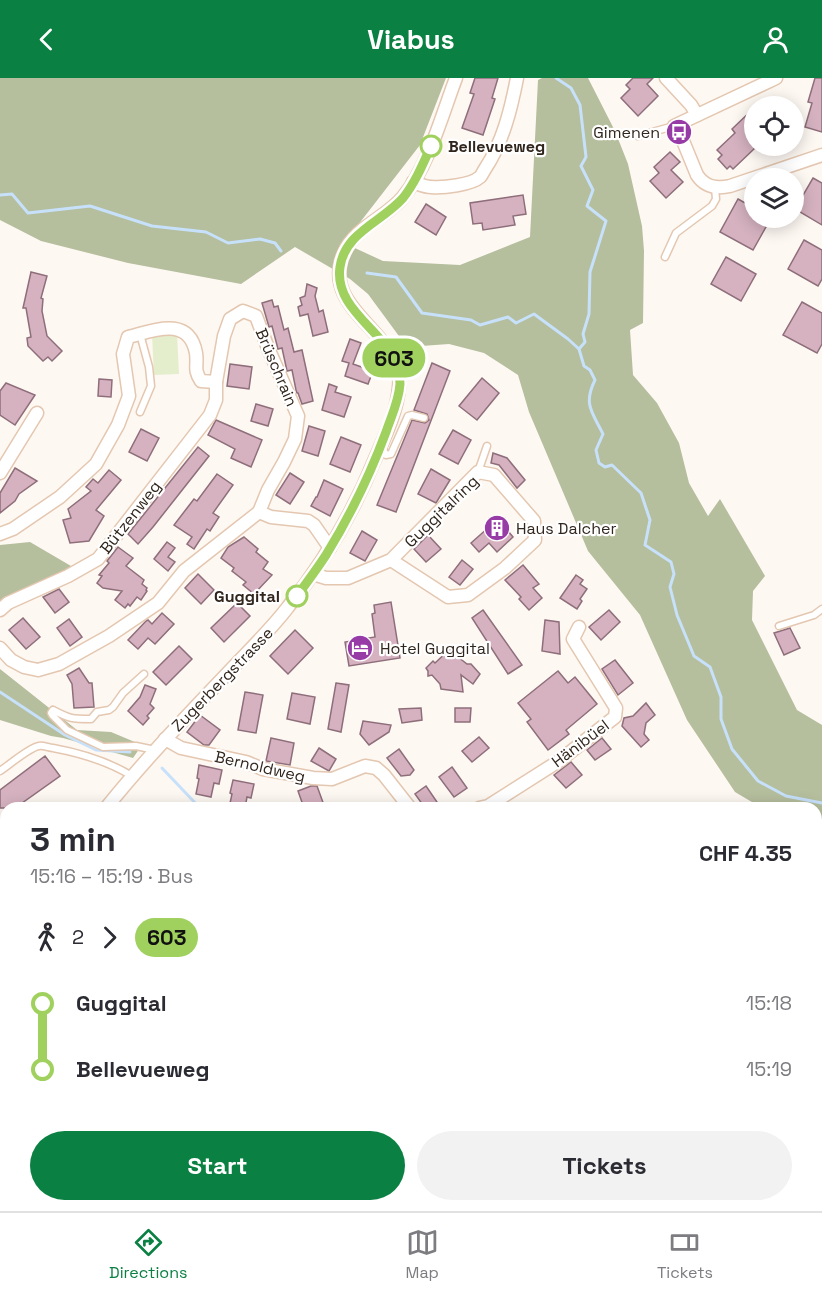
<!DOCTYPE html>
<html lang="en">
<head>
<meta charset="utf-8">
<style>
  :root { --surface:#fff; --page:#f2f2f3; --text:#2b2b33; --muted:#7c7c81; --line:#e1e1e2; --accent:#0b8043 }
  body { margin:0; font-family:"Space Grotesk",sans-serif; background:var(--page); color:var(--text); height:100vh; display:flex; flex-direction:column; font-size:22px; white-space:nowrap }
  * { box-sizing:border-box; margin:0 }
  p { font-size:20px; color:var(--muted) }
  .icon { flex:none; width:33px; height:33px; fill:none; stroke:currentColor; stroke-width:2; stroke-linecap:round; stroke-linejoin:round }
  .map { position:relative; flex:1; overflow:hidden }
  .sheet { position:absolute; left:0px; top:724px; width:822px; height:410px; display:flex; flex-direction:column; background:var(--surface); border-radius:18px 18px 0 0; box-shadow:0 3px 15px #0003 }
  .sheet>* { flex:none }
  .badge { padding:0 12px; border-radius:20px; font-size:21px; line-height:39px }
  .buttons { position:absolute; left:744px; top:18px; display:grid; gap:12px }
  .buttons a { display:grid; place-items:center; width:60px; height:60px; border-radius:50%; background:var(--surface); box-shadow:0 3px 15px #0003; font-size:30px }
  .map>.badge { position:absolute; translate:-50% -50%; box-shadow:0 0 0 3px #fff }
  .legs { display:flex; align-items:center; gap:9px; height:66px; padding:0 30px; font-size:20px }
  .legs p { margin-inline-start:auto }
  .head { display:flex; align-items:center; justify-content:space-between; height:102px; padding:0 30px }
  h1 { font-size:33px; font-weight:700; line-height:45px }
  .action { display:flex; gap:12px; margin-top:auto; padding:12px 30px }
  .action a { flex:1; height:69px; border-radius:36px; background:var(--accent); color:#fff; font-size:24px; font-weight:700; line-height:69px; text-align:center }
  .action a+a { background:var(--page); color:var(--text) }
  ul { padding:0 30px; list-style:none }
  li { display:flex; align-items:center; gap:21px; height:66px; font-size:22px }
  li i { display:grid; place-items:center; width:9px; height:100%; margin:0 8px; background:currentColor }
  li i::after { content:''; width:15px; height:15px; margin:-8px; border:4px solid; border-radius:50%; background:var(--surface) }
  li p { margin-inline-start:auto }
  li:first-child i { background:linear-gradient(#0000 50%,currentColor 0) }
  li:last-child i { background:linear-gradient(currentColor 50%,#0000 0) }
  header { display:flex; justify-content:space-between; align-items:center; height:78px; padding:0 30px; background:var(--accent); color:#fff; font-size:27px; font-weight:700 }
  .menu { display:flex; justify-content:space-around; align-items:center; height:84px; border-top:2px solid var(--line); background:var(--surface); font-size:16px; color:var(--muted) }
  .menu a { display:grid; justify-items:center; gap:3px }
  .menu .current { color:var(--accent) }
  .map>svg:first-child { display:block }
  .green { fill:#e5eecc }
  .forest { fill:#b5be9d }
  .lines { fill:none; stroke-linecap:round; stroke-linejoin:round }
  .stream { stroke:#c7e1fb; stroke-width:3 }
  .building { fill:#d6b2c0; stroke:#8e6e7a; stroke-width:1.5 }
  .lane-casing { stroke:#e4c7b0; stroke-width:9 }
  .street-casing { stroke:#e4c7b0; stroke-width:15 }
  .lane { stroke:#fff; stroke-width:6 }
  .street { stroke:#fff; stroke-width:12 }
  .rail-casing { stroke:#5c524a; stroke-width:5 }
  .rail { stroke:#fff; stroke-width:3; stroke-dasharray:9; stroke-linecap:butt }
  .line-1-casing { stroke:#fff; stroke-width:14 }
  .line-1 { stroke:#a0d15f; stroke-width:9 }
  .stop-1-dot { fill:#fff; stroke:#a0d15f; stroke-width:3 }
  .labels { text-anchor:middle; stroke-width:4.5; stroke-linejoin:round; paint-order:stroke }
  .poi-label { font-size:16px; fill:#31261d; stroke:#fff; text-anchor:start }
  .stop-label { font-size:16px; font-weight:bold; fill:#31261d; stroke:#fff; text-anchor:start }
  .street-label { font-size:16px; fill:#31261d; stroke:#fff }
</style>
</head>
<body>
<header><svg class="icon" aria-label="back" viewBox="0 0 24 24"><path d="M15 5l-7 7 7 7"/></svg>Viabus<svg class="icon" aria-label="person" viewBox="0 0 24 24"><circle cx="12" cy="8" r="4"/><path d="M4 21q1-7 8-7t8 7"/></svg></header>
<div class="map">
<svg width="822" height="1133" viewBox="0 0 822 1133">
  <rect width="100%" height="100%" fill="#fef8f3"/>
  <path class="green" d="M177,255L179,296L154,297L152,257Z"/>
  <g class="forest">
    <path d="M0,0H446L420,67L344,165L383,183L460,187L530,159L538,2L542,0H588L615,53L628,86L642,148L644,173L643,245L630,252L633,297L657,325L679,365L689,405L708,438L720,421L765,498L753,513L752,542L797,632L822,647V772L816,766V730H762L735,714L687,642L640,537L588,473L529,334L518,297L484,275L449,266L407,269L368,216L350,201L295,169L241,206L128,185L41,163L0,142Z"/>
    <path d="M30,464L71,488L50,508L0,526V467Z"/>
    <path d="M0,591L77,652L111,654L142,667L133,680L63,660L51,658L0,642Z"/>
  </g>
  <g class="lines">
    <g class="stream">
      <path d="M556,0L571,10L580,27L586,79L581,88L593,112L587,128L606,143L590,194L589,236L583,256L585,264L579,271"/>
      <path d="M0,117L12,116L28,135L90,128L152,148L206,154L228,165L260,161L275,165L281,173"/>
      <path d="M367,195L396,199L422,235L471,242L480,247L508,239L516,245L534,236L568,261L579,271L584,288L590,292L595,302C583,326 592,334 603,356L596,372L599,385L605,389L612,387L641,415L650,442L645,467L671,484L674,496L670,509L677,537L694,578L710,589L721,619V641L732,671L758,703L786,718L822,725"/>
      <path d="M0,614L65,657L96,672L130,674"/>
      <path d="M162,690L200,730"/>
      <path d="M472,1128L474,1133"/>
    </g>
  </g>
  <g class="building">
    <path d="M475,0H498L492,20L495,21L483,57L462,50L474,16L470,15Z"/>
    <path d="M633,0H653L647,6L658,18L638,38L621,20L630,11L626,7Z"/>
    <path d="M815,0H822V54L805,49L812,25L808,24Z"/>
    <path d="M754,30V71L733,91L730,88L727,91L718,81L722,77L717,72L735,55L732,51Z"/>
    <path d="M670,74L680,84L671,92L683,104L666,120L650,103L659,95L654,89Z"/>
    <path d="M813,100L822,105V147L795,131Z"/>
    <path d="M523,117L526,136L513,138L515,147L483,152L482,145L473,146L470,125Z"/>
    <path d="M738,121L754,130V140H771L753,172L720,154Z"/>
    <path d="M426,126L446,139L436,157L415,144Z"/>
    <path d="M804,162L822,172V201L818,208L788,191Z"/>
    <path d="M726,179L756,196L741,223L711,206Z"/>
    <path d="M31,194L47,198L41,220L43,221L42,233L47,258L62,273L52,283L48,279L43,283L28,268L27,260L31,259L26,230H23Z"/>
    <path d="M307,206L317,210L315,218L319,234L323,232L328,254L313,258L308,236L300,238L298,229L302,227L300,220L305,218Z"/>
    <path d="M272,222L274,229L278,228L284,252L288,250L294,274L302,272L313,323L302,326L298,315H297L296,312L292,292L287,293L282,270L278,271L272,248L269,249L262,225Z"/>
    <path d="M802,224L822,235V266L817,275L783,257Z"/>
    <path d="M350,261L361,265L353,286L373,293L368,306L345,298L349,285L342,283Z"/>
    <path d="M432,285L450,293L396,434L377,427L412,342L425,345L429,342L427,336L414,332Z"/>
    <path d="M230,286L252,289L249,311L227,308Z"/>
    <path d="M482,300L499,315L477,342L459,328Z"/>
    <path d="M99,301L112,302L111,319L98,318Z"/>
    <path d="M6,305L35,317L15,347L0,337V313Z"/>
    <path d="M329,306L337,309L335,314L351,319L344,339L322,332Z"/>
    <path d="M256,326L273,331L268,348L251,343Z"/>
    <path d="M216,342L262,362L251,389L231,380L235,371L208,357Z"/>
    <path d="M309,348L325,353L318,378L302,373Z"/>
    <path d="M141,351L159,360L147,383L129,374Z"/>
    <path d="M453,352L471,362L458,386L439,376Z"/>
    <path d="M341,359L361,367L350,394L330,386Z"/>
    <path d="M198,369L209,378L153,449L138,466L128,456Z"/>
    <path d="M493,375L507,380L525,402L517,410L499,387L491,385Z"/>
    <path d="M15,390L37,403L19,416L15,423L0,435V415Z"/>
    <path d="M431,391L450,402L436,425L418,416Z"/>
    <path d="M109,392L121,402L96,432L104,438L89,463L70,465L63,442L71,440L68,431L91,413L86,409L93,401L98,405Z"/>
    <path d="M290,395L304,404L290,426L276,417Z"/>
    <path d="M217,396L233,407L213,435L219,439L210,453L207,451L194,471L187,466L192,459L174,447L194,421L197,423Z"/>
    <path d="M324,402L343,411L330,438L311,428L316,419H317Z"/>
    <path d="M498,441L513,459L497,474L489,465L479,474L471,465Z"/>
    <path d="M362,453L377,462L365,483L350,475Z"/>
    <path d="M428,457L441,471L426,484L414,471Z"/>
    <path d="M244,459L258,471L256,474L268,484L263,491L272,497L254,516L243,507L246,504L232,493L234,490L221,480L228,469Z"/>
    <path d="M167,464L175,470L168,479L175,484L168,493L154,481Z"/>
    <path d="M118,469L133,480L126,488L144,502L142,506L147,510L146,512L147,513L141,522L137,519L130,528L128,526L125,530L115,522L122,513L103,510L97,505L102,498L99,497L109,485L107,483Z"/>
    <path d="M462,482L473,491L460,507L449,499Z"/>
    <path d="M523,487L539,506L533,510L542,520L529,532L519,521L521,519L505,502Z"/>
    <path d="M198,496L214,512L201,526L185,510Z"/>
    <path d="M576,497L583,502L580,506L587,511L580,521L582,523L577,531L560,520Z"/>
    <path d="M59,511L69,524L55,535L43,519Z"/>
    <path d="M391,524L400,580L349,588L345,564L375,559L372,536L375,535L374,527Z"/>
    <path d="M237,525L250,538L224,564L211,550Z"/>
    <path d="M483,532L522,587L508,596L472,540Z"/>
    <path d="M609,532L620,544L601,562L589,549Z"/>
    <path d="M162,535L174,546L155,566L148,560L138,571L128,562L146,543L148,542L152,546Z"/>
    <path d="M23,540L40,559L26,571L9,552Z"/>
    <path d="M69,541L82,559L70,568L57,550Z"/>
    <path d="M545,542L559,544L560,576L542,573Z"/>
    <path d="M790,550L800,570L784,577L774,555Z"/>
    <path d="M295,552L313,570L288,596L270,578Z"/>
    <path d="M179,568L192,581L166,607L153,594Z"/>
    <path d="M450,571L454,575H458V579L467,586H471L480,596L473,606L461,597L463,614L441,611L440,606L432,597L428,598V593L426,590L433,583L435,585Z"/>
    <path d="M615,582L633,605L618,617L602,591Z"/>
    <path d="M79,590L89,605H92L94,629L74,630L72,606L67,597Z"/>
    <path d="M558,593L568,605L575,599L597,626L566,652L569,656L548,672L527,644L531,641L518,625Z"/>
    <path d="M336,605L349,607L341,654L328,651Z"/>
    <path d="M145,607L156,611L150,626L154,630L147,638L149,640L143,647L128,633L140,619Z"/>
    <path d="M245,614L263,617L256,655L238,652Z"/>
    <path d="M292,615L315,619L310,646L287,641Z"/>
    <path d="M646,625L655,637L646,645L644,656L649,662L641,669L622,648L624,640L633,638Z"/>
    <path d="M421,630L422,642L402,645L399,631Z"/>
    <path d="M455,630H471L470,644H455Z"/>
    <path d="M200,637L220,652L209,667H204L187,654Z"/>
    <path d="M363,643L391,647L389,654L369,667L360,656Z"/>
    <path d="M479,659L489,670L472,684L462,673Z"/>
    <path d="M271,660L294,665L290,687L266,683Z"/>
    <path d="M602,660L611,671L595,682L587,672Z"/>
    <path d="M319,670L336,681L329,693L311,683Z"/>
    <path d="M399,671L414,692L410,697L401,698L387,680Z"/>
    <path d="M45,678L60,698L15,730H0V712Z"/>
    <path d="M571,684L582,697L566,710L554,697Z"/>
    <path d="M199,687L222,692L219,706L214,705L211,719L196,716L199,701L197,700Z"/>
    <path d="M452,689L467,710L454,719L439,699Z"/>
    <path d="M233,702L254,706L251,720L247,719L245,730H229L232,716L230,715Z"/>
    <path d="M311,708H317L325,730H304L298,713Z"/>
    <path d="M426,708L437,724L428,730H425L415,716Z"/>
  </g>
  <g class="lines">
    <g class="lane-casing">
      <g id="lane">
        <path d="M638,58L674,48"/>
        <path d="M665,179L676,155L712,128L716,121L715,110"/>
        <path d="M140,334L151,308L149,289L140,256"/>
        <path d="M381,368L386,377L391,376L408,338L412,337L424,340"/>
        <path d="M478,394L487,368"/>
        <path d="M779,548L814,537L822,531"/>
        <path d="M144,596L123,615L113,629L109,632L97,634L91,641C72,641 70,641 53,632L51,635L53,638L67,652L103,669L136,668L155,672"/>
        <path d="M0,693C9,687 30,669 39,668C43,667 49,670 53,670C80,675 109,684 132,698"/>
        <path d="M816,909L822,903"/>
        <path d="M660,1133L665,1128"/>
      </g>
    </g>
    <g class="street-casing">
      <g id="street">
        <path d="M666,0L691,27L697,37"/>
        <path d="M776,0L674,48L681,58L697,97C705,109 716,111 730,108L822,77"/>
        <path d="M413,104C419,106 425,109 431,109C443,110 471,107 480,99C482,97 483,94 485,91C503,64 511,31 517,0"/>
        <path d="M0,395L37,335"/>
        <path d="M259,434L271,439L308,443L314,447L330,470"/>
        <path d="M0,456L13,451L60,419L96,386L118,347L129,318L123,276L128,259C153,253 189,237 196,275C198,288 193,291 201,303L216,304L224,258L230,241L243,233L256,238L268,270L298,338L295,361L284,384L268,412L259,434L184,493L158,525L109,558L59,586L38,592L24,589L11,582L0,570"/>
        <path d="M313,496L326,500H348L391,482L478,394L494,397L534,443L535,462L505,490L468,517L448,519L391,482"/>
        <path d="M0,532L8,525L68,498L98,481L210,337L216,322V304"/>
        <path d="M165,661L181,670L246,684L263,691L313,700L332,701L365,688L376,690L384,697L410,730"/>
        <path d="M106,730C143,684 183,642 224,599C245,576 269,554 288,529C324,484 353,435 375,381C385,358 397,334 399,309C406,255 318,233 344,175C355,149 386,140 403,119C428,89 442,37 456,0"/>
        <path d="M479,730L488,728L559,683L615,639L616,630L573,561L579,549"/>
        <path d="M816,778L822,786"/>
        <path d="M822,839C818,847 816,857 822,865"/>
        <path d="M0,884L6,879"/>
        <path d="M0,1057L6,1053"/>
        <path d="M485,1128L487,1133"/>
        <path d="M128,1133L130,1128"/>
        <path d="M164,1133L177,1128"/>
        <path d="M573,1133L578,1128"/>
      </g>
    </g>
    <use href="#lane" class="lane"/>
    <use href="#street" class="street"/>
    <g class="rail-casing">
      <g id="rail">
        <path d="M816,1111L822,1106"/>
        <path d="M785,1133L792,1128"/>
      </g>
    </g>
    <use href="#rail" class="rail"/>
  </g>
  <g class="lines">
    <g class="line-1-casing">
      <path id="line-1" d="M297,518C307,504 317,491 326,477C350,438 370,397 386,354C391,339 399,323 400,306C400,298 398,288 394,280C378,250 334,228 340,189C345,154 382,144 403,120C415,105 423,86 431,68"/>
    </g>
    <use href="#line-1" class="line-1"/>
  </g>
  <defs>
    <g id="bus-disc" transform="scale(1.35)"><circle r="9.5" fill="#973ca6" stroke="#fff"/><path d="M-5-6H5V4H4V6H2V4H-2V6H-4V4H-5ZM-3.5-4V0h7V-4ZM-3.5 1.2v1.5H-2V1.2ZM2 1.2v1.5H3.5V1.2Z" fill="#fff"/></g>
    <g id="building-disc" transform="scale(1.35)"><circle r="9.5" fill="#973ca6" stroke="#fff"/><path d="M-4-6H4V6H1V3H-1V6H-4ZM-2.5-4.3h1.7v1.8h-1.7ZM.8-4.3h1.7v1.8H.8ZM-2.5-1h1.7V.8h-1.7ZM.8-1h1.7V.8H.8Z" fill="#fff"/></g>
    <g id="hotel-disc" transform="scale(1.35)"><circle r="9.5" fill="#973ca6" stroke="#fff"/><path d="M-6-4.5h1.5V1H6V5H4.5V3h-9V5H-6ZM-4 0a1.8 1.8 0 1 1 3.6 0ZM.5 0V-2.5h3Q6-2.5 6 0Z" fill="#fff"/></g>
  </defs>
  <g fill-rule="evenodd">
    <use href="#bus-disc" x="679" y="54"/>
    <use href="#building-disc" x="497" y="450"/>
    <use href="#hotel-disc" x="360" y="570"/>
  </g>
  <g class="stop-1-dot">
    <circle cx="431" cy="68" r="10"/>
    <circle cx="297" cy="518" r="10"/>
  </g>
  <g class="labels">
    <g class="poi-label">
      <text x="660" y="60" text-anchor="end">Gimenen</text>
      <text x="516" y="456">Haus Dalcher</text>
      <text x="380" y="576">Hotel Guggital</text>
    </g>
    <g class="stop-label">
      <text x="448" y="74">Bellevueweg</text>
      <text x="280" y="524" text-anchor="end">Guggital</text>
    </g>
    <g class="street-label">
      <text transform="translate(277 289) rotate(67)" y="6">Brüschrain</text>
      <text transform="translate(441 433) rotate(-44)" y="6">Guggitalring</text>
      <text transform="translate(130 439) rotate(-52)" y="6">Bützenweg</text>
      <text transform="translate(222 601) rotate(-46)" y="6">Zugerbergstrasse</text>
      <text transform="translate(580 665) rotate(-37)" y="6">Hänibüel</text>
      <text transform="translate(260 688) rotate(13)" y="6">Bernoldweg</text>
    </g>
  </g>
</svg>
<div class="buttons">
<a><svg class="icon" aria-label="locate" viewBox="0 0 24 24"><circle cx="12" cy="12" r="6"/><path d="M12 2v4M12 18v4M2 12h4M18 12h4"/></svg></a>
<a><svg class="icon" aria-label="layers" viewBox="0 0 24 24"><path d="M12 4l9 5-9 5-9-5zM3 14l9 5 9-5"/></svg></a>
</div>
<b class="badge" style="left:394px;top:280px;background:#a0d15f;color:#111">603</b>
<section class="sheet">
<div class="head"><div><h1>3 min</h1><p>15:16 – 15:19 · Bus</p></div><b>CHF 4.35</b></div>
<div class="legs"><svg class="icon" aria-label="walk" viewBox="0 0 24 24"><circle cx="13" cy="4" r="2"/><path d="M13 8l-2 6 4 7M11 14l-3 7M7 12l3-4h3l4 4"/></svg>2<svg class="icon" aria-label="forward" viewBox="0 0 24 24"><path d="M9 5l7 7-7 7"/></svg><b class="badge" style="background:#a0d15f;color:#111">603</b></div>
<ul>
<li><i style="color:#a0d15f"></i><b>Guggital</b><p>15:18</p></li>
<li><i style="color:#a0d15f"></i><b>Bellevueweg</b><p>15:19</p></li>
</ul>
<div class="action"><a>Start</a><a>Tickets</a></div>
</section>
</div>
<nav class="menu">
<a class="current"><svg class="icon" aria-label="directions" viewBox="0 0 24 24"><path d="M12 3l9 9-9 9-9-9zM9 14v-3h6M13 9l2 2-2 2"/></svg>Directions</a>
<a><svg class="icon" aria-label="map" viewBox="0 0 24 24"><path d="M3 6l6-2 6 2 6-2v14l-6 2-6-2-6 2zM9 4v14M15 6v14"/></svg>Map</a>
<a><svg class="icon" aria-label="tickets" viewBox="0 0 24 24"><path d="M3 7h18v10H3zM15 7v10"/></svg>Tickets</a>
</nav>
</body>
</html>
